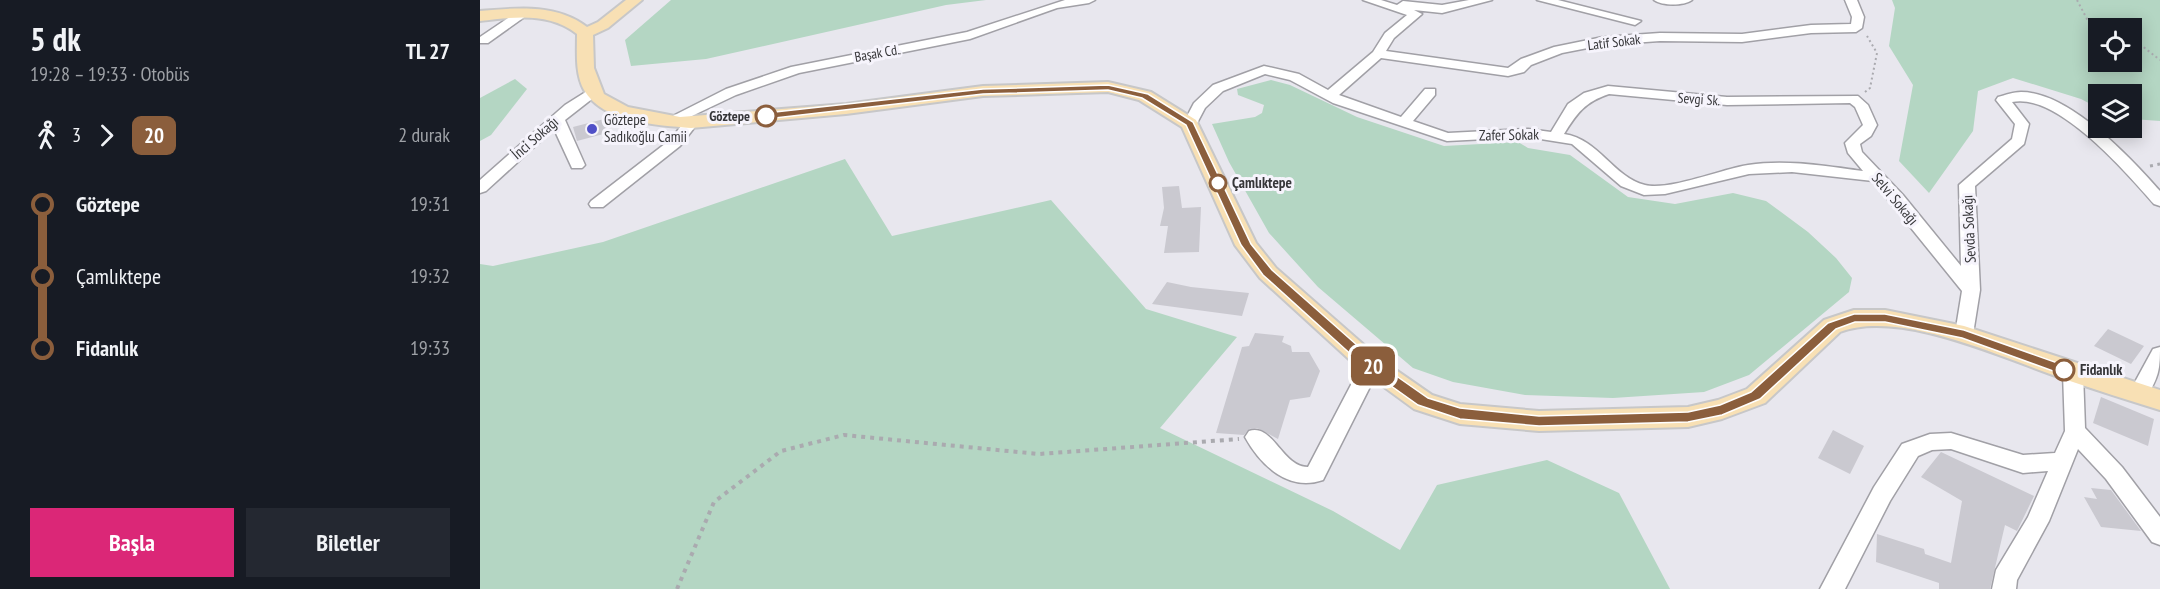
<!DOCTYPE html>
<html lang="tr">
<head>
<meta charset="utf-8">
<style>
  :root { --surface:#171b24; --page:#242831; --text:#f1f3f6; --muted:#9ea1a6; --accent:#db2777 }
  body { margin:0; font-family:"PT Sans Narrow",sans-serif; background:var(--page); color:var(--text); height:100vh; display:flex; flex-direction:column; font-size:22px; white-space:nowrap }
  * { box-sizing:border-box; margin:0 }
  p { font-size:20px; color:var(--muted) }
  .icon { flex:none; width:33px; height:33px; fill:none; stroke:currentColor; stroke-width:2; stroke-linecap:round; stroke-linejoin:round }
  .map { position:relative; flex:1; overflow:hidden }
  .details { display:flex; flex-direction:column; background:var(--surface); width:480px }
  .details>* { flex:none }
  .badge { padding:0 12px; border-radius:9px; font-size:21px; line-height:39px }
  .fabs { position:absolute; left:1608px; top:18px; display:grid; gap:12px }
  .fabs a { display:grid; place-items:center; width:54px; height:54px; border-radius:0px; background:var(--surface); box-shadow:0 3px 15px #0003; font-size:30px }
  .map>.badge { position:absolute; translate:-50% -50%; box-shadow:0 0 0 3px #fff }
  .legs { display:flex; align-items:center; gap:9px; height:66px; padding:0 30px; font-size:20px }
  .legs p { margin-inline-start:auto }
  .summary { display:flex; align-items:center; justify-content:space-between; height:102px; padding:0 30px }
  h1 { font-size:33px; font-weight:600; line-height:45px }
  .primary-button { display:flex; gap:12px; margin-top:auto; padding:12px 30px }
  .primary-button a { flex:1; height:69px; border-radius:0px; background:var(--accent); color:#fff; font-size:24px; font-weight:600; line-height:69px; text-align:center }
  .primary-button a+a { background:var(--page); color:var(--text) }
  ul { padding:0 30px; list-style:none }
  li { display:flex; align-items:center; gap:21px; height:72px; font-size:22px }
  li i { display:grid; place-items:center; width:9px; height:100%; margin:0 8px; background:currentColor }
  li i::after { content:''; width:15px; height:15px; margin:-8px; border:4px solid; border-radius:50%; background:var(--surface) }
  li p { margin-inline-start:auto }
  li:first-child i { background:linear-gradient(#0000 50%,currentColor 0) }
  li:last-child i { background:linear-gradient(currentColor 50%,#0000 0) }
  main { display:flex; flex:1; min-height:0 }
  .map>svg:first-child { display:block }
  .green { fill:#b4d6c3; fill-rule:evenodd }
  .building { fill:#cac9d0 }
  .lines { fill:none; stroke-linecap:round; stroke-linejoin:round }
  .minor-casing { stroke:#a1a0a6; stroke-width:3 }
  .major-casing { stroke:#c7c7c8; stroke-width:4 }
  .path-far2 { stroke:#aaaaaf; stroke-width:2; stroke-dasharray:2 3; stroke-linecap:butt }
  .path-far1 { stroke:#aaaaaf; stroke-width:3; stroke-dasharray:3 4.5; stroke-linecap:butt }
  .path { stroke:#aaaaaf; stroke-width:4; stroke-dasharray:4 5; stroke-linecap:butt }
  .minor { fill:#fff; fill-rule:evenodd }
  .major { fill:#f8e0b4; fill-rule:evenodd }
  .line-1 { fill:#8b5e3c; stroke:#fff; stroke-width:1.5 }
  .stop-1-dot { fill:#fff; stroke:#8b5e3c; stroke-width:3 }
  .poi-dot { fill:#5050c7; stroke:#f6f4fc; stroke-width:2 }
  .labels { text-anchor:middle; stroke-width:6; stroke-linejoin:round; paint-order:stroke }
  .far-street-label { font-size:14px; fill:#363639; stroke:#f6f4fc }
  .far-stop-label { font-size:14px; font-weight:bold; fill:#363639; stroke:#f6f4fc; text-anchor:end }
  .poi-label { font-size:15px; fill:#363639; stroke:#f6f4fc; text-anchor:start }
  .street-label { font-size:15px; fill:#363639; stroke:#f6f4fc }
  .stop-label { font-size:15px; font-weight:bold; fill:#363639; stroke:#f6f4fc; text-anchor:start }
</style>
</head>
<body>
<main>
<section class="details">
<div class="summary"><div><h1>5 dk</h1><p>19:28 – 19:33 · Otobüs</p></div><b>TL 27</b></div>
<div class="legs"><svg class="icon" aria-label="walk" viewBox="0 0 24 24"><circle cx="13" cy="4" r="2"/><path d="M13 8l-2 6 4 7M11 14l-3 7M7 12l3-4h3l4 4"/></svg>3<svg class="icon" aria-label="forward" viewBox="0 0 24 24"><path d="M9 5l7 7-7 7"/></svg><b class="badge" style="background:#8b5e3c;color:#fff">20</b><p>2 durak</p></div>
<ul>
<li><i style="color:#8b5e3c"></i><b>Göztepe</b><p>19:31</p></li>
<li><i style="color:#8b5e3c"></i><span>Çamlıktepe</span><p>19:32</p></li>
<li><i style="color:#8b5e3c"></i><b>Fidanlık</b><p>19:33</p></li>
</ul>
<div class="primary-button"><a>Başla</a><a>Biletler</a></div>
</section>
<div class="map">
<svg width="1680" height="589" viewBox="0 0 1680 589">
  <rect width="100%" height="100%" fill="#e8e7ee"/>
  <g class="green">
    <path d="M191,0H506L466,5L226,59L151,66L145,40Z"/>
    <path d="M1412,0H1680V121L1652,119V94H1618V108L1601,99L1533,78L1498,91L1493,131L1449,193L1419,161L1433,85L1409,46L1415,8ZM1652,28V62H1618V28Z"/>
    <path d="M35,79L47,89L11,135L0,141V98Z"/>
    <path d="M791,80L810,85L877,117L964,146L1038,142L1048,148L1090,155L1148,197L1195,204L1253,193L1286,201L1328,232L1356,258L1372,278L1369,292L1269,375L1224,392L1133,398L1045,395L973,382L933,368L838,287L789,233L749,162L732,124L775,117L782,113L784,105L758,95L757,89Z"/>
    <path d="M365,159L412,236L571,200L666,309L757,337L680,428L853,511L920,550L957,485L1067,460L1139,493L1190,589H0V264L13,266L123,242Z"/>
  </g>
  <g class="building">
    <path d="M128,118L131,132L97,141L93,127Z"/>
    <path d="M699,186L702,208L721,207L719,252L684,253L688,226H680L684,208L682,187Z"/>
    <path d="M687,282L711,287L769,293L762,316L672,304Z"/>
    <path d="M1628,329L1664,346L1651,364L1614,346Z"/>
    <path d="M775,333L804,336L802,342L811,346L812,352H829L840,371L830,397L810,400L798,439L777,428L769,429L764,435L736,433L762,347L769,346Z"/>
    <path d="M1621,397L1674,419L1668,446L1613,423Z"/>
    <path d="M1353,430L1384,446L1370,474L1338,458Z"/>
    <path d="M1461,452L1554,496L1537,531L1525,525L1510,589H1459V583L1396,562L1397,534L1444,549L1445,554L1471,563L1482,501L1441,477Z"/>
    <path d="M1611,488L1631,490L1661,531L1621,527L1604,497L1617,499Z"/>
  </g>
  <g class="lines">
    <g class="minor-casing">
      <g id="minor">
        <path d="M585,0H615L609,3L577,8L490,39L319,73L256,95L195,124H185L183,121L246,89L311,67L487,32Z"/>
        <path d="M883,0H901L917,5L923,1L962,5L989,0H1012L962,13L934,10L942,14L914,38L906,51L1028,68L1041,59L1074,47L1123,37L1180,33L1262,34L1331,25L1371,24L1372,17L1365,0H1377L1384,17L1382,28L1376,32L1331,33L1262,42L1180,41L1123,45L1082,53L1051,65L1044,72L1028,76L901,58L859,95L921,117L945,89H955V95L933,121L968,133L1048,129L1071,132L1088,104L1104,93L1128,86L1247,97L1378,96L1388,105L1397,125L1391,136L1380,144L1382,152L1423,195L1481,266L1479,185L1532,139L1535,124L1516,100L1518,97C1525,95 1534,92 1541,92C1589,92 1650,157 1680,191V206L1674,204C1647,173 1577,92 1532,102L1549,124L1544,144L1495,186L1500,290L1493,334L1491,339H1477L1475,334L1482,291L1393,181L1312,172L1269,174L1185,194L1164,195L1141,186L1092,144L1048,137L967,141L853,103L810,80L785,74L743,91L725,108L715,127H705L703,124L714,103L733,85L784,66L819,74L848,90L893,52L905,33L927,15ZM1129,94L1247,105L1370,103L1375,107L1383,125L1365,143L1368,153L1383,171C1345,166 1306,159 1268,165C1242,169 1189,191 1165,185C1133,177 1119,139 1084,134C1097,113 1105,102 1129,94Z"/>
        <path d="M1057,0H1078L1161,21L1155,25Z"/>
        <path d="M1174,0H1212C1204,6 1182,6 1174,0Z"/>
        <path d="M40,10L50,13L8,43H0V37Z"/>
        <path d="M112,88L119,92L117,95L85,120L105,165L102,168H92L74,129L6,191L0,193V180L85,105Z"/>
        <path d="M211,119L218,123L200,146L123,207H111L109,204L111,201L190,140L206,120Z"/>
        <path d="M1680,347C1680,372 1678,377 1666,398L1659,401L1652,398L1649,393L1673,349Z"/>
        <path d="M891,358L898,360L901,365L843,480C809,492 781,466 765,437L769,431C793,423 802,467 828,467L884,360Z"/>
        <path d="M1593,366L1600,368L1603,373L1605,428L1642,467L1680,517V545L1672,542L1626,479L1598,449L1569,521L1537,580L1536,589H1512L1516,570L1548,517L1568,471L1543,473L1471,449L1452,450L1438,456L1410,501L1365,589H1340L1394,487L1422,444L1450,434L1471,433L1543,455L1575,453L1585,431L1583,373L1586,368Z"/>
      </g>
    </g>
    <g class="major-casing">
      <path id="major" d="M146,0H162L128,28L113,35L114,68L124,94L148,107L200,117L366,104L503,86L628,82L671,92L716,120L776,243L796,268L900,359L952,395L980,404L1059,411L1208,407L1238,400L1267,389L1344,320L1374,310H1405L1484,326L1680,390V410C1648,400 1616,390 1584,379C1525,359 1421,309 1360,332L1285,403L1242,419L1208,427L1059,431L980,424L934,409L882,371L780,278L755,245L702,127L659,100L628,92L503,96L366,114L211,128C177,125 123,123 104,90C95,74 97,52 97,34C69,12 34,17 0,21V11C36,8 76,3 107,27L118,22Z"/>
    </g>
    <g class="path-far2">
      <path d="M1597,0L1607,19L1622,28"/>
      <path d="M1652,38L1680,60"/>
      <path d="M1385,92L1390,88L1397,53L1387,36"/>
    </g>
    <path class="path-far1" d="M1670,166L1680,164"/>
    <path class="path" d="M197,589L234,502L301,451L364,435L559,454L759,439"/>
    <use href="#minor" class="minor"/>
    <use href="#major" class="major"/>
  </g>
  <path class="line-1" d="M628,85L668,94L713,122L771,244L792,270L895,361L948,398L980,408L1059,416L1208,412L1240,405L1271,392L1348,323L1374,314H1405L1484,330L1589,367L1591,370L1584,375L1482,338L1405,322H1375L1356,329L1280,399L1242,415L1208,422L1059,426L980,419L938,405L886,368L783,275L761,245L706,125L662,98L628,90L503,94L286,119L281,116L286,113L503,89Z"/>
  <g class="stop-1-dot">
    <circle cx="286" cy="116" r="10"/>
    <circle cx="738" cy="183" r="8"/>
    <circle cx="1584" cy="370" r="10"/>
  </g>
  <circle class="poi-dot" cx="112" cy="129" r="6"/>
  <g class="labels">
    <g class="far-street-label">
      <text transform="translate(1134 42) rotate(-7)" y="5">Latif Sokak</text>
      <text transform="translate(397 53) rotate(-10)" y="5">Başak Cd.</text>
      <text transform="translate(1219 99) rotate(4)" y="5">Sevgi Sk.</text>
    </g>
    <g class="far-stop-label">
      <text x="270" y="121">Göztepe</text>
    </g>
    <g class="poi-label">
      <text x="124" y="125">Göztepe<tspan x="124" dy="17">Sadıkoğlu Camii</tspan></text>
    </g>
    <g class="street-label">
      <text transform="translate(1029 135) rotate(-1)" y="5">Zafer Sokak</text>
      <text transform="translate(55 138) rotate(-41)" y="5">İnci Sokağı</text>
      <text transform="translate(1415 199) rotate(50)" y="5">Selvi Sokağı</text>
      <text transform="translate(1489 229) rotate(-93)" y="5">Sevda Sokağı</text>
    </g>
    <g class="stop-label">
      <text x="752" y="188">Çamlıktepe</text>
      <text x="1600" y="375">Fidanlık</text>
    </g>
  </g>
</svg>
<div class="fabs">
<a><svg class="icon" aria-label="locate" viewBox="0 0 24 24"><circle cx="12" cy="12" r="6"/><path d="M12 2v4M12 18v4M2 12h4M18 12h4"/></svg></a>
<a><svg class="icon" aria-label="layers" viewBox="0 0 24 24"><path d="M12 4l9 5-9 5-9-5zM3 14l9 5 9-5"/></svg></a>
</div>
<b class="badge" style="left:893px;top:366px;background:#8b5e3c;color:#fff">20</b>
</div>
</main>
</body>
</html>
